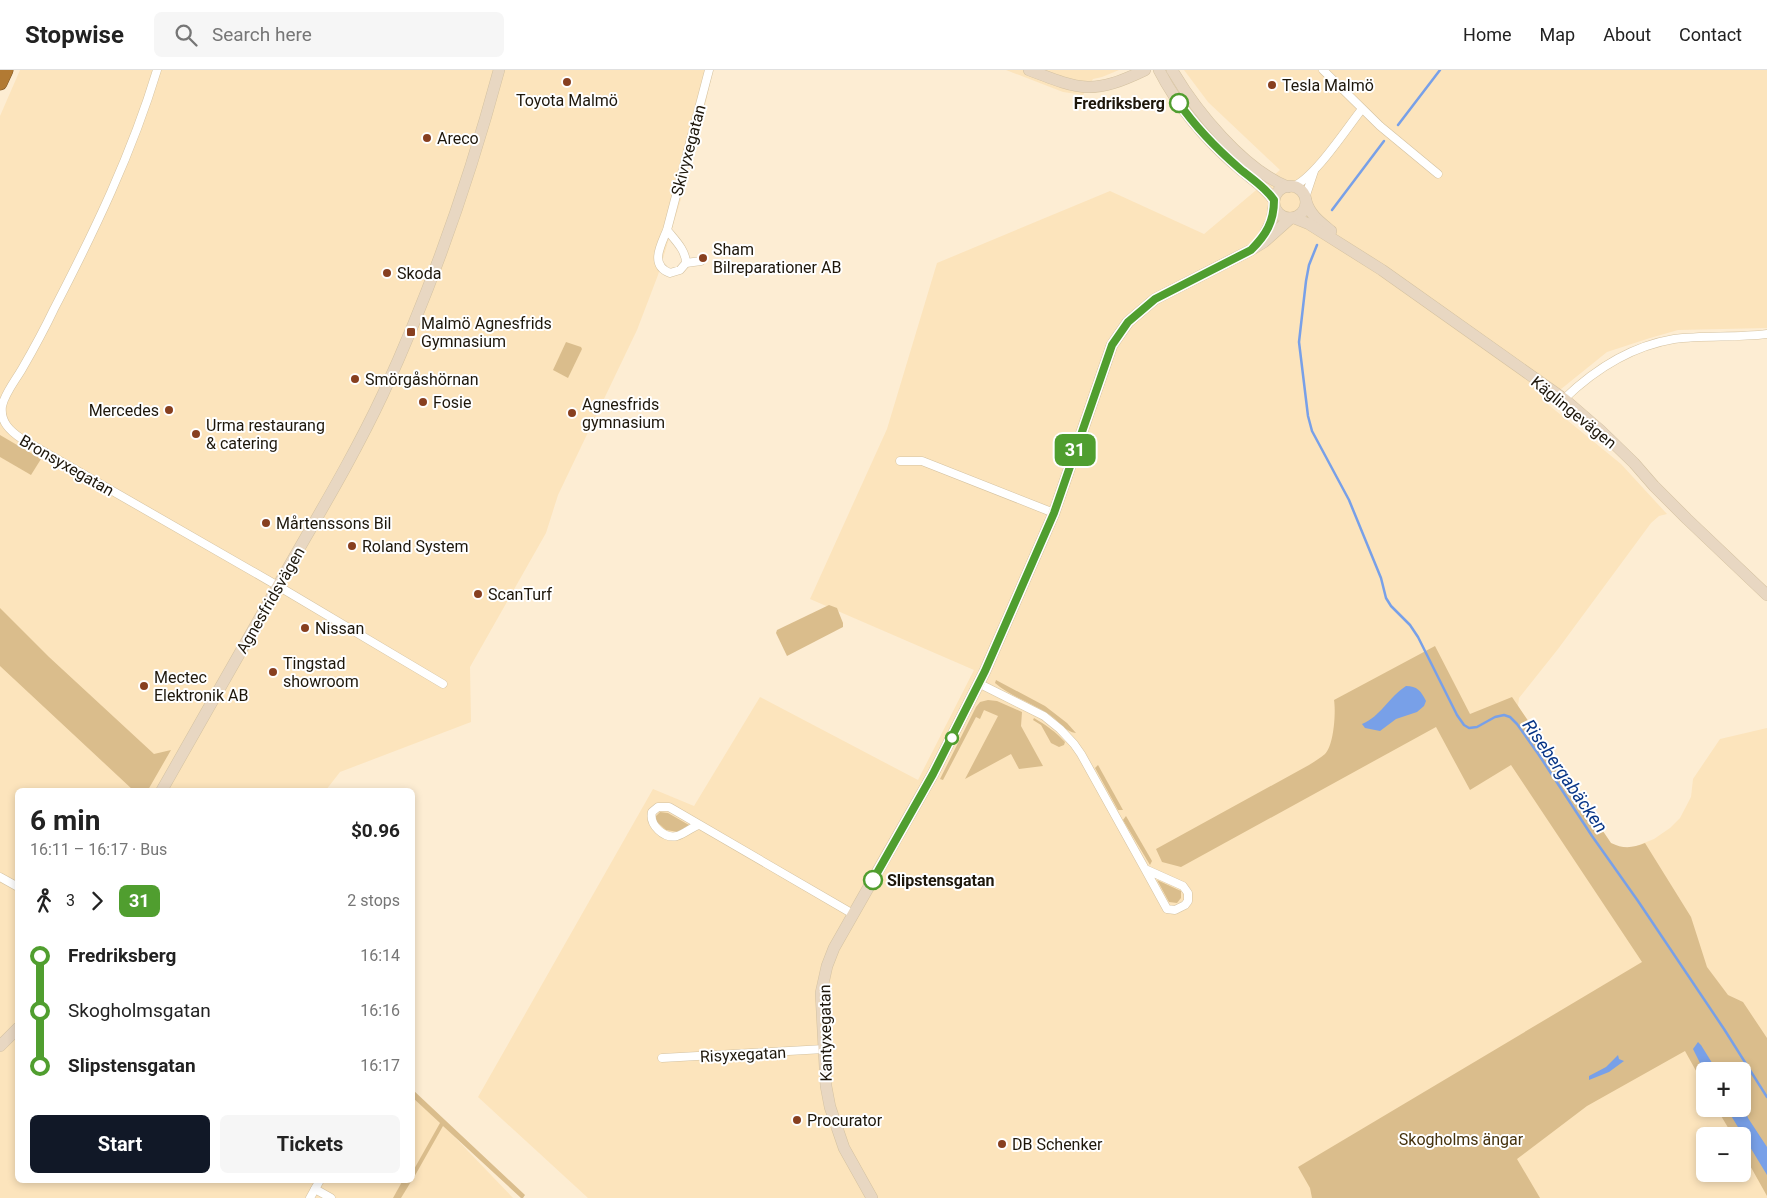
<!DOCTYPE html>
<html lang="en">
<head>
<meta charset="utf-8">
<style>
  :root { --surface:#fff; --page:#f6f6f6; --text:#222; --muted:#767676; --line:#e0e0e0; --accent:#111827 }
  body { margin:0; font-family:Roboto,sans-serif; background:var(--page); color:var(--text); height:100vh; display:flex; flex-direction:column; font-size:19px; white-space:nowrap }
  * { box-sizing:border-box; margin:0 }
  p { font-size:16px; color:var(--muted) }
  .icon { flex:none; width:28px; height:28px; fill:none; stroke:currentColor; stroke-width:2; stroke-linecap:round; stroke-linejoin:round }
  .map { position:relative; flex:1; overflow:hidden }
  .side { position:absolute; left:15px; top:718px; width:400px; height:395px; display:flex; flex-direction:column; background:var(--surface); border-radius:8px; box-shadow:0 2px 8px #0003 }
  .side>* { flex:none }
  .badge { padding:0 10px; border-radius:8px; font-size:18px; line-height:32px }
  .controls { position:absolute; left:1696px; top:992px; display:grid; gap:10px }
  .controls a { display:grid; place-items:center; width:55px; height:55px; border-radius:8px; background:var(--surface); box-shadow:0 2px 8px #0003; font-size:25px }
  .map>.badge { position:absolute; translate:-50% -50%; box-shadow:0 0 0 2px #fff }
  .legs { display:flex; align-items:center; gap:8px; height:55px; padding:0 15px; font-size:16px }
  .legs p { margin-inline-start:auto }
  .overview { display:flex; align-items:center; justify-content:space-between; height:85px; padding:0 15px }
  h1 { font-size:28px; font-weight:700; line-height:38px }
  .button { display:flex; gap:10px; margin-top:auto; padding:10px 15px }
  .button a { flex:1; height:58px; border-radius:8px; background:var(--accent); color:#fff; font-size:20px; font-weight:700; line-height:58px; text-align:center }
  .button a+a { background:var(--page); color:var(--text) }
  ul { padding:0 15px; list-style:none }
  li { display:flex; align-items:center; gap:18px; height:55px; font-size:19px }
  li i { display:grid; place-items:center; width:8px; height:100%; margin:0 6px; background:currentColor }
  li i::after { content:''; width:12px; height:12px; margin:-6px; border:4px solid; border-radius:50%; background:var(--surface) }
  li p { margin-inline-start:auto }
  li:first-child i { background:linear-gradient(#0000 50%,currentColor 0) }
  li:last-child i { background:linear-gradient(currentColor 50%,#0000 0) }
  header { display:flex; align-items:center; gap:30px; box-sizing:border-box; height:70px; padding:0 25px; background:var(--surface); border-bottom:1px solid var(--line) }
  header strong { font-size:24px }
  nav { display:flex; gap:28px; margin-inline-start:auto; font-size:18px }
  .search { width:350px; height:45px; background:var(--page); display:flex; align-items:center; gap:12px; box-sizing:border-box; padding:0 18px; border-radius:8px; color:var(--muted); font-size:19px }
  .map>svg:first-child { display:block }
  .built { fill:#fce4bc; fill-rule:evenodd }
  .green { fill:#dabd8c }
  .water { fill:#78a0e8 }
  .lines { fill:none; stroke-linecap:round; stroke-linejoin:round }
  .stream { stroke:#78a0e8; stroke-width:2.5 }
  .street-casing { stroke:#d4c2a1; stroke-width:9 }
  .secondary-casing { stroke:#d4c2a1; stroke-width:12 }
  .highway-casing { stroke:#7e5725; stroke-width:15 }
  .street { stroke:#fff; stroke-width:8 }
  .secondary { stroke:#e8d7c2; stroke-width:11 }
  .highway { stroke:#b27a33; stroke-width:14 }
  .line-1-casing { stroke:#fff; stroke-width:11 }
  .line-1 { stroke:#509e2f; stroke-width:8 }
  .poi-dot { fill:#873f1f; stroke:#fff; stroke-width:2 }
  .stop-1-dot { fill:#fff; stroke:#509e2f; stroke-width:2.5 }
  .labels { text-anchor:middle; stroke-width:4; stroke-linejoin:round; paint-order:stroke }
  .poi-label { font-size:16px; fill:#1e170b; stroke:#fff; text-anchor:start }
  .stop-label { font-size:16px; font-weight:bold; fill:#1e170b; stroke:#fff; text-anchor:end }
  .street-label { font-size:16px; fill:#1e170b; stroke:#fff }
  .park-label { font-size:16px; fill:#45320d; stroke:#fff }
  .water-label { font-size:18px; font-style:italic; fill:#083586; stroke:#fff }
</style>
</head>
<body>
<header>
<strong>Stopwise</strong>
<div class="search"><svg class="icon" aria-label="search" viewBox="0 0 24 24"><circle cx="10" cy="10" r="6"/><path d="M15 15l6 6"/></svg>Search here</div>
<nav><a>Home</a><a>Map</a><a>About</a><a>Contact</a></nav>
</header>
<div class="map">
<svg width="1767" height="1128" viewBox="0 0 1767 1128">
  <rect width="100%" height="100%" fill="#fdedd3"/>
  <g class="built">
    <path d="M20,0H713L693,89L658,205L637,260L558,425L546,463L470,597L471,652L340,702L326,720H18V1110H412L413,1028L443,1055L513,1128H0V46Z"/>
    <path d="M1006,0H1119L1102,7L1093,9L1083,25L1063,22Z"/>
    <path d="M1184,0H1767V258L1678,260L1650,268L1607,282L1545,332L1621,394L1667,444L1659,446L1651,453L1558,579L1519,628L1518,636L1611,773L1620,778L1634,777L1654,769L1670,758L1680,748L1691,727L1693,709L1720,669L1767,658V1128H588L478,1027L653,719L694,736L760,627L918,710L974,600L810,529L887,359L937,193L1110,121L1204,164L1280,100L1208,32ZM1705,1001H1742V1039H1705ZM1705,1066H1742V1104H1705Z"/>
  </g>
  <g class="green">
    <path d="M566,272L581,277L582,279L568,308L553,300Z"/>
    <path d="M0,365L41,389L31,405L0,387Z"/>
    <path d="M829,535L837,538L843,553V557L787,586L776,563L777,560Z"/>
    <path d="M0,538L49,587L154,684L171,680L148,720H133L0,596Z"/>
    <path d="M1435,576L1470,644L1512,627L1611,773C1623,779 1633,778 1645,773L1691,847L1707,897L1728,925L1743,932L1767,968V1126L1743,1083L1742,1066H1733L1717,1039H1742V1001H1705V1017L1685,981L1587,1036L1517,1089L1540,1128H1312L1310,1118L1298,1097L1642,892L1511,695L1470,720L1436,657L1181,797L1162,792L1156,779L1309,695C1314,692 1320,688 1325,684C1334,675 1336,642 1334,630Z"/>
    <path d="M996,610L1045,636L1067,653L1076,663C1065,662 1059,651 1050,645C1033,633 1011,627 995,613Z"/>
    <path d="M988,630L997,631L1022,642L1021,656L1043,696L1019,699L1011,684L965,709L998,646L984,640L980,649L976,647L943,710L940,709L976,637L980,632Z"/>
    <path d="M1034,648C1046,655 1056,662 1065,672L1064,675L1059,677L1051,673L1041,655L1033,650Z"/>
    <path d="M1098,695L1123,740H1118L1095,698Z"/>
    <path d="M660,742L668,743L689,755L678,762L666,760L656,751V746Z"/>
    <path d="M1126,746L1152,791L1150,795L1123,750Z"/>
    <path d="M1157,810L1181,821V828L1177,833L1169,832Z"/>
    <path d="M413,1020L525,1125L523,1128H521L443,1056L413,1109V1101L440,1053L413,1028Z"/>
    <path d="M403,1110H412L401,1128H393Z"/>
  </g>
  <g class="water">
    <path d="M1406,616C1417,616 1421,621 1426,631L1424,636L1417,642L1396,649L1380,661L1365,658L1362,654C1380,647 1389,627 1406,616Z"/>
    <path d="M1698,972L1701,975L1714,996L1719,1001H1705V1003L1693,979Z"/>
    <path d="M1618,985L1619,989L1624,991L1609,1002L1589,1010V1006L1606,997Z"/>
    <path d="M1743,1033L1748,1048L1767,1077V1105L1727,1039H1742Z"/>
  </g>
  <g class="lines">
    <g class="stream">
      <path d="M1398,55L1440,0"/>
      <path d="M1332,140L1384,71"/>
      <path d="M1317,175L1309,195L1306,211L1299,272L1308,346L1312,361L1349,430L1381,508L1386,528L1391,536L1410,555L1418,567L1457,645L1464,655L1469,658L1477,657L1495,647L1504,645L1510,647L1517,654L1539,685L1592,766L1638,831L1724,959L1767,1027"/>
    </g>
    <g class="street-casing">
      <g id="street">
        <path d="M157,0C132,83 94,162 54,239C44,260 33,280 22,299C15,311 5,323 2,336C0,352 10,361 22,369L278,516L443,614"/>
        <path d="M1323,0L1380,56L1438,104"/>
        <path d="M1292,117C1314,109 1346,59 1362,39"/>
        <path d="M1305,128L1314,101"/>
        <path d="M667,160C674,169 686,180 686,193L680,200L670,203C649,195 661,175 667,160L709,0"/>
        <path d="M686,193L701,191"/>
        <path d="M1564,329C1594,300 1632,276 1674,269C1705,265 1736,268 1767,264"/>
        <path d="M900,391H922L1054,443"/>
        <path d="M978,613L1044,646L1060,659L1074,674L1081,684L1145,799L1183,816L1188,823V831L1185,835L1175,840L1167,839L1145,799"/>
        <path d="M698,755C691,758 684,764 677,766C664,769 649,755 652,742L658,737H669L853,844"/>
        <path d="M0,807L18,817"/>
        <path d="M662,988L824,979"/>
        <path d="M315,1119L331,1128"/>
        <path d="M310,1128L320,1110"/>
      </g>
    </g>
    <g class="secondary-casing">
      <g id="secondary">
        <path d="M1029,0C1081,20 1093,25 1145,0"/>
        <path d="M1159,0C1179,39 1207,71 1240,99C1252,109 1265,117 1274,130"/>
        <path d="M1172,0C1196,41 1243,99 1288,117"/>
        <circle cx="1290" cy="132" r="16"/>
        <path d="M1306,131C1310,145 1320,152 1331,161"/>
        <path d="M1294,148L1309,154L1382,200L1564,329L1601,361L1634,393L1654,416L1687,449L1767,525"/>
        <path d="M1263,168L1272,150L1274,135"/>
        <path d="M162,720C202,649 243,578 283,507C317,447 353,388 383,324C431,220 469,111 499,0"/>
        <path d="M0,976L18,958"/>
        <path d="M872,1128L844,1078L830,1037L826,1016L821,923L827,896L834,878L933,704L985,601L1054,443L1112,275L1128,252L1155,229L1251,180L1264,172L1291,148"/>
      </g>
    </g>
    <g class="highway-casing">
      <path id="highway" d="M0,13L6,0"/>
    </g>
    <use href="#street" class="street"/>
    <use href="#secondary" class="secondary"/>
    <use href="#highway" class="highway"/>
  </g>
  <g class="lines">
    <g class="line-1-casing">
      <path id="line-1" d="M873,810L933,704L985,601L1054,443L1112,275L1128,252L1155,229L1251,180C1266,165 1274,152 1274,130C1265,117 1252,109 1240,99C1217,79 1196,58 1179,33"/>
    </g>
    <use href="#line-1" class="line-1"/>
  </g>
  <g class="poi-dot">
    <circle cx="567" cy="12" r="5"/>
    <circle cx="1272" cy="15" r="5"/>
    <circle cx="427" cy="68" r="5"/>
    <circle cx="703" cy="188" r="5"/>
    <circle cx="387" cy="203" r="5"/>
    <rect x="406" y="257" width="10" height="10" rx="2.5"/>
    <circle cx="355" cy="309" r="5"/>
    <circle cx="423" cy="332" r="5"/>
    <circle cx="169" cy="340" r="5"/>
    <circle cx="572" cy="343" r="5"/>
    <circle cx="196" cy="364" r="5"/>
    <circle cx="266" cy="453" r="5"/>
    <circle cx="352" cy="476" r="5"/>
    <circle cx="478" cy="524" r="5"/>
    <circle cx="305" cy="558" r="5"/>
    <circle cx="273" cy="602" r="5"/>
    <circle cx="144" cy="616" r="5"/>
    <circle cx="797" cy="1050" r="5"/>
    <circle cx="1002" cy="1074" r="5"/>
  </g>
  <g class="stop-1-dot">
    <circle cx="1179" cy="33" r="9"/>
    <circle cx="952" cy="668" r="6"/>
    <circle cx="873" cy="810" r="9"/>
  </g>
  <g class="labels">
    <g class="poi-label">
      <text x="1282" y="21">Tesla Malmö</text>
      <text x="567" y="36" text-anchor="middle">Toyota Malmö</text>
      <text x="437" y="74">Areco</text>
      <text x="713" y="185">Sham<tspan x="713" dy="18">Bilreparationer AB</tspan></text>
      <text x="397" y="209">Skoda</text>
      <text x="421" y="259">Malmö Agnesfrids<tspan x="421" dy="18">Gymnasium</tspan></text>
      <text x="365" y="315">Smörgåshörnan</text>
      <text x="433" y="338">Fosie</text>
      <text x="582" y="340">Agnesfrids<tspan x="582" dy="18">gymnasium</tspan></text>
      <text x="159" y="346" text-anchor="end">Mercedes</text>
      <text x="206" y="361">Urma restaurang<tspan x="206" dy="18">&amp; catering</tspan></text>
      <text x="276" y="459">Mårtenssons Bil</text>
      <text x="362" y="482">Roland System</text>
      <text x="488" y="530">ScanTurf</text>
      <text x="315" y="564">Nissan</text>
      <text x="283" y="599">Tingstad<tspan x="283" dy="18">showroom</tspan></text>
      <text x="154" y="613">Mectec<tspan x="154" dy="18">Elektronik AB</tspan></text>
      <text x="807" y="1056">Procurator</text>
      <text x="1012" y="1080">DB Schenker</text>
    </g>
    <g class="stop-label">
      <text x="1165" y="39">Fredriksberg</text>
      <text x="887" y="816" text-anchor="start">Slipstensgatan</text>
    </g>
    <g class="street-label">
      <text transform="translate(688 80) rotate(-75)" y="6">Skivyxegatan</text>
      <text transform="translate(1574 342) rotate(39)" y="6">Käglingevägen</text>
      <text transform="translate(67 395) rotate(30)" y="6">Bronsyxegatan</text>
      <text transform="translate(270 530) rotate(-60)" y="6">Agnesfridsvägen</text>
      <text transform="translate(825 963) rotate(-91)" y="6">Kantyxegatan</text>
      <text transform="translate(743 984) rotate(-3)" y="6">Risyxegatan</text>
    </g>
    <g class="park-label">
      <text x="1461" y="1075">Skogholms ängar</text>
    </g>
    <g class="water-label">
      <text transform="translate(1565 706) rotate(55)" y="6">Risebergabäcken</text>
    </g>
  </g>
</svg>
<div class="controls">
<a>+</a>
<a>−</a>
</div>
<b class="badge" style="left:1075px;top:380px;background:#509e2f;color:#fff">31</b>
<section class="side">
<div class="overview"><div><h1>6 min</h1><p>16:11 – 16:17 · Bus</p></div><b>$0.96</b></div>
<div class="legs"><svg class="icon" aria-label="walk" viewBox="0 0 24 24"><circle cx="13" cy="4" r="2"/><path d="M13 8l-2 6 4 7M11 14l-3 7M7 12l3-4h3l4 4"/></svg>3<svg class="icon" aria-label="forward" viewBox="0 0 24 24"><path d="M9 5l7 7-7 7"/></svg><b class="badge" style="background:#509e2f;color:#fff">31</b><p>2 stops</p></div>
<ul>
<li><i style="color:#509e2f"></i><b>Fredriksberg</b><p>16:14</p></li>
<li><i style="color:#509e2f"></i><span>Skogholmsgatan</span><p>16:16</p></li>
<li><i style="color:#509e2f"></i><b>Slipstensgatan</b><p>16:17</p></li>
</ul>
<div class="button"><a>Start</a><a>Tickets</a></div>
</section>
</div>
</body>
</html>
